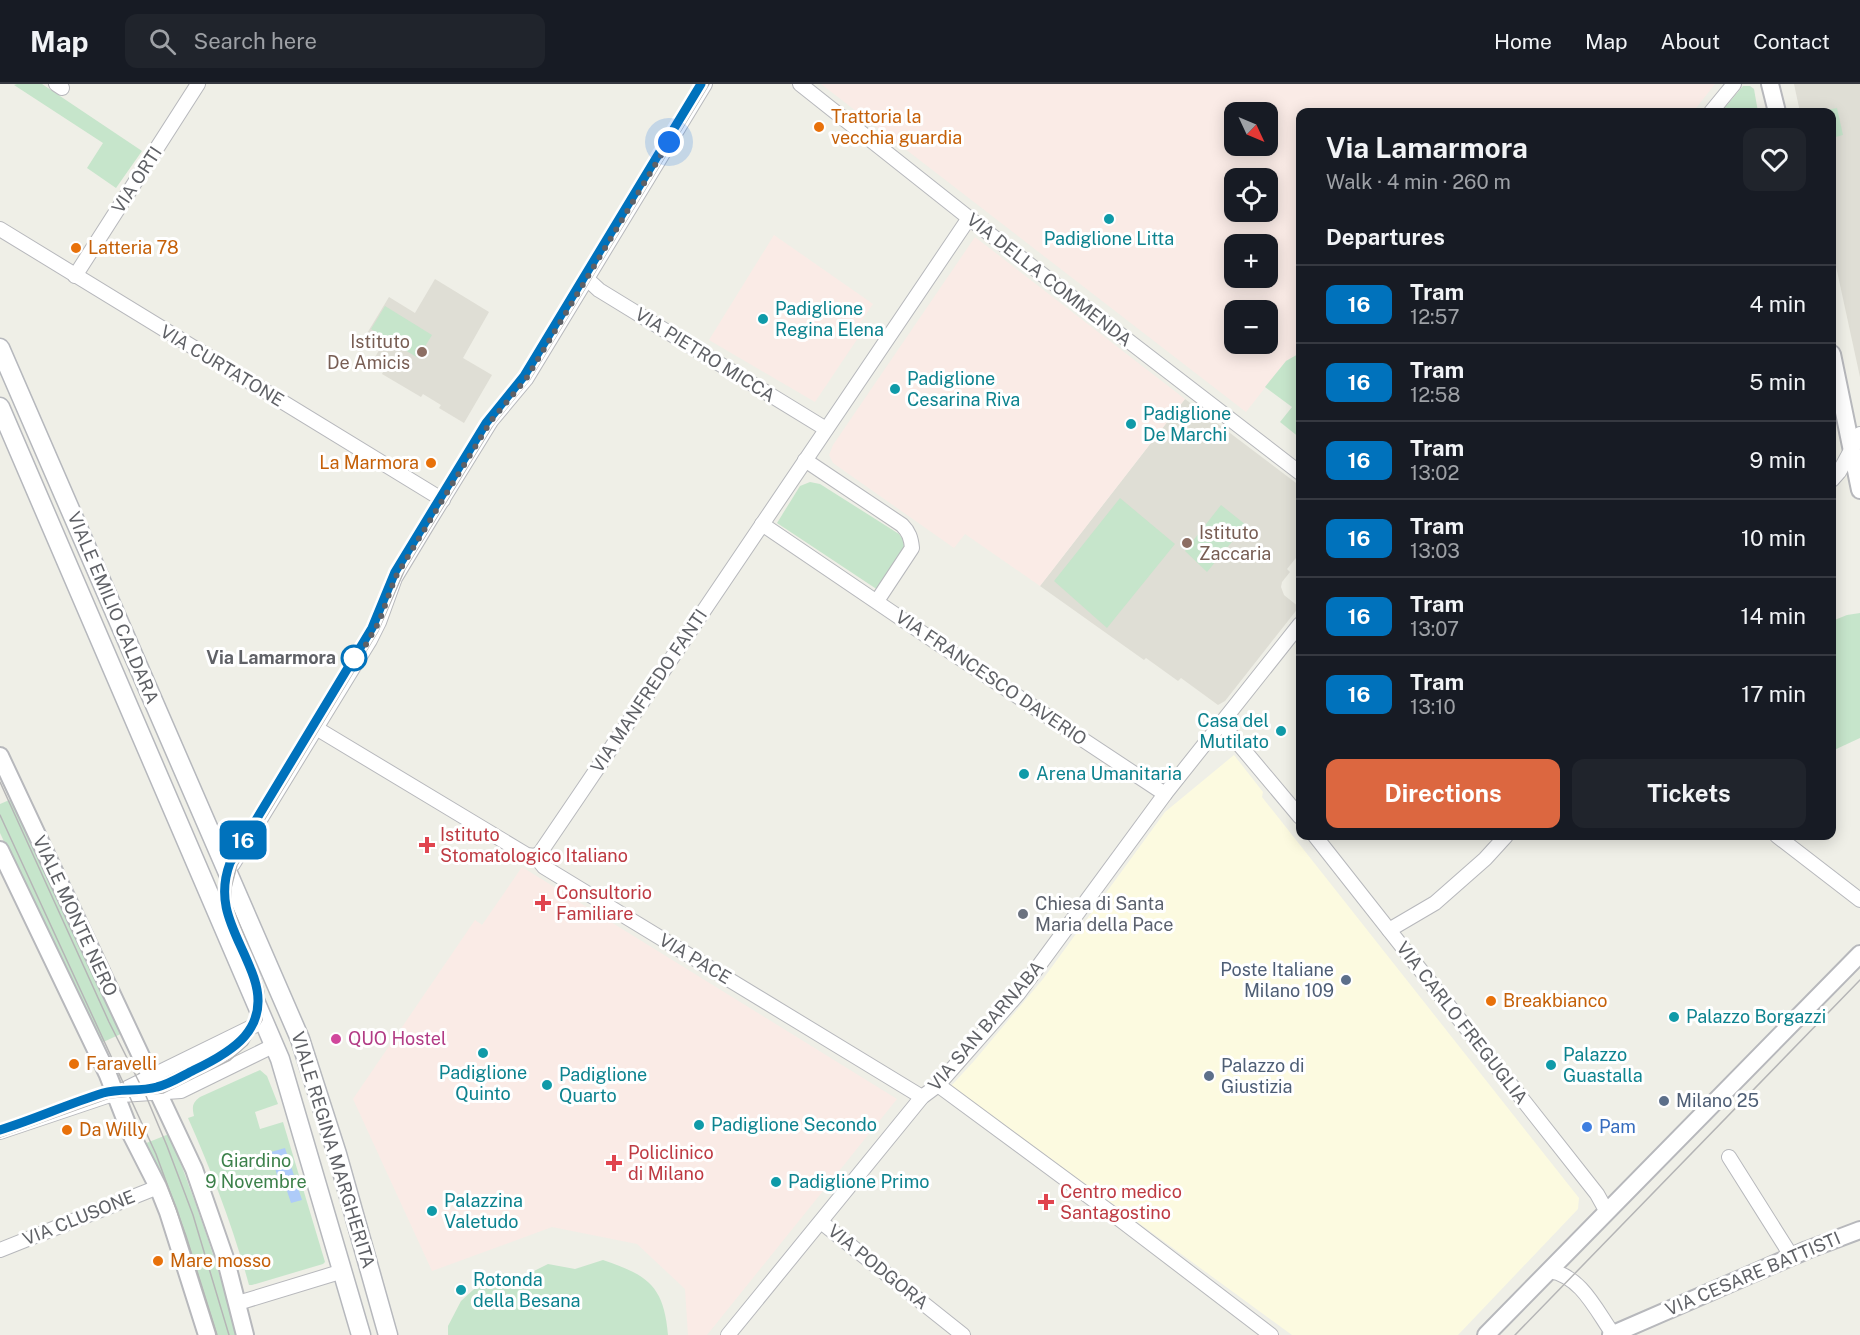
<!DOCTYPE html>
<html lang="en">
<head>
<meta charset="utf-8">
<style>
  :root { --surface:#171b24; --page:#20242c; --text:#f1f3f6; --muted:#9ea1a6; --line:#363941; --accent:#dc6740 }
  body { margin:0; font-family:"Public Sans",sans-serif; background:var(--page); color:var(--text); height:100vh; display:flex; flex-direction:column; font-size:22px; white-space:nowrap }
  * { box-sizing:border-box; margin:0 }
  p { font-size:20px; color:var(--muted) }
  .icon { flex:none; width:33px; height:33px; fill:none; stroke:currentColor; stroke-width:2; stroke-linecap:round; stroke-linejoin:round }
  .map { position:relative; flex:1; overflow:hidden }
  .details { position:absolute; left:1296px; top:24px; width:540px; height:732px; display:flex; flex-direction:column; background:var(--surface); border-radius:12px; box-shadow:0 3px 15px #0003 }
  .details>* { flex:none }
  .badge { padding:0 12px; border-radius:9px; font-size:21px; line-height:39px }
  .needle { width:39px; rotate:134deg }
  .controls { position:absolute; left:1224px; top:18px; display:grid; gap:12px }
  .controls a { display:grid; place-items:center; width:54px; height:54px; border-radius:12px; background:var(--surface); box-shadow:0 3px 15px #0003; font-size:30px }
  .you { position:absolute; width:30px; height:30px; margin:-15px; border:4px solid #fff; border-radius:50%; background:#1a73e8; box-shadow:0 0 0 9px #1a73e833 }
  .map>.badge { position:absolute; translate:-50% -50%; box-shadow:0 0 0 3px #fff }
  h2 { padding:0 30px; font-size:22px; line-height:54px }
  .round { display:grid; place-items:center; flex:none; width:63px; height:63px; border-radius:12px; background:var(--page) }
  .head { display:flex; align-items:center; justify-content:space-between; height:102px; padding:0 30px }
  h1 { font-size:28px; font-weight:700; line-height:45px }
  .action { display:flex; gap:12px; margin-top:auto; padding:12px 30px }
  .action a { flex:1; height:69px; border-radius:12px; background:var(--accent); color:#fff; font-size:24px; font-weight:700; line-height:69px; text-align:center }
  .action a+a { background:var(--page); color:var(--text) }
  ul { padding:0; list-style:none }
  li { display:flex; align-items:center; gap:18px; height:78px; padding:0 30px; border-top:2px solid var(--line) }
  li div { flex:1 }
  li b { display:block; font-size:22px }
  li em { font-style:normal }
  li .badge { min-width:66px; font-weight:700; text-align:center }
  header { display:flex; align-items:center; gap:36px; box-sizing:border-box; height:84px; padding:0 30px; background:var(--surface); border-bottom:2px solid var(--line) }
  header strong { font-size:28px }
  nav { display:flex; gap:33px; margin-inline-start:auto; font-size:21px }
  .search { width:420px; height:54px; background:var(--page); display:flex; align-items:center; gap:15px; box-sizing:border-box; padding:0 21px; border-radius:12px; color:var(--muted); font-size:22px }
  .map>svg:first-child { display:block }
  .commercial { fill:#fcfae0 }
  .education { fill:#dfded5 }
  .medical { fill:#faebe6; fill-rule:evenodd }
  .green { fill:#c6e5cb }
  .water { fill:#aecbf8 }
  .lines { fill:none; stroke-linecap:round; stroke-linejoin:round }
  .minor-casing { stroke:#b7b8bc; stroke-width:16 }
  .tertiary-casing { stroke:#b7b8bc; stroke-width:20 }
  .secondary-casing { stroke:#b6b8bd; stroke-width:21 }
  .minor { stroke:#fff; stroke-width:14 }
  .tertiary { stroke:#fff; stroke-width:16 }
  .secondary { stroke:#fff; stroke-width:18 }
  .tram { stroke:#b5b5b6; stroke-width:1.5 }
  .line-casing { stroke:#fff; stroke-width:14 }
  .line { stroke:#0072bc; stroke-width:9 }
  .walk { stroke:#5f6166; stroke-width:6; stroke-dasharray:0 10.8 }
  .food-dot { fill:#e8710a; stroke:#fff; stroke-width:2 }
  .culture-dot { fill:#0f9aa8; stroke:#fff; stroke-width:2 }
  .education-dot { fill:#8d6e63; stroke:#fff; stroke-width:2 }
  .stop-dot { fill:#fff; stroke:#0072bc; stroke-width:3 }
  .health-dot { fill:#e0444e; stroke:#fff; stroke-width:2 }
  .worship-dot { fill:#6b7280; stroke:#fff; stroke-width:2 }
  .service-dot { fill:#5c6f8a; stroke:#fff; stroke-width:2 }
  .hotel-dot { fill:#d1479c; stroke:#fff; stroke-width:2 }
  .shop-dot { fill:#3f7fe0; stroke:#fff; stroke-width:2 }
  .labels { text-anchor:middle; stroke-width:6; stroke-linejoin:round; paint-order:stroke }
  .food-label { font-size:18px; fill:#c56008; stroke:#fff; text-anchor:start }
  .street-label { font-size:18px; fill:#5f6166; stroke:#fff }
  .culture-label { font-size:18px; fill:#0d838f; stroke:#fff; text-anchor:start }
  .education-label { font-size:18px; fill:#785e54; stroke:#fff; text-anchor:end }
  .stop-label { font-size:18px; font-weight:bold; fill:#5f6166; stroke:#fff; text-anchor:end }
  .health-label { font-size:18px; fill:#be3a42; stroke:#fff; text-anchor:start }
  .worship-label { font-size:18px; fill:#5b616d; stroke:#fff; text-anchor:start }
  .service-label { font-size:18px; fill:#4e5e75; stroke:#fff; text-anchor:start }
  .hotel-label { font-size:18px; fill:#b23c85; stroke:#fff; text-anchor:start }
  .shop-label { font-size:18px; fill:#366cbe; stroke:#fff; text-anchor:start }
  .park-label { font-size:18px; fill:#3c804a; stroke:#fff }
</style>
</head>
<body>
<header>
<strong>Map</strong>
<div class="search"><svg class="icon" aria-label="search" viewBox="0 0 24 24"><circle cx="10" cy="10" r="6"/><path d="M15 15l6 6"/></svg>Search here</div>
<nav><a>Home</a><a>Map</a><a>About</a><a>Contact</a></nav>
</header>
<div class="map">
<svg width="1860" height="1251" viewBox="0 0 1860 1251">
  <rect width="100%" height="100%" fill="#efefe7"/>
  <path class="commercial" d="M1234,671L1263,708L1262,713L1579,1114L1578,1125L1458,1251H1292L951,1002L974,977L1043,895L1165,728Z"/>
  <g class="education">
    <path d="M1794,0H1860V293L1832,164V28H1800Z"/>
    <path d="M435,195L489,228L463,274L492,291L464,339L439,324L441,321L423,310L421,313L382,290L386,282L374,275L382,261L366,251L389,213L415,229Z"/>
    <path d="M1185,315L1300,402V469L1287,485L1290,488L1282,498L1281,503L1284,511L1299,523L1225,617L1218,621L1181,594L1178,597L1146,574L1144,576L1040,502Z"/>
  </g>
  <g class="medical">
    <path d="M821,0H1715L1693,28H1300V269L1286,277L1246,328ZM1234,28H1268V62H1234ZM1234,94H1268V128H1234ZM1234,160H1268V194H1234ZM1234,226H1268V260H1234Z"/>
    <path d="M774,151L873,220L854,248L860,251L815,318L709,256Z"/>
    <path d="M975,153L1185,315L1040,502L965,450L954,464L833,379L829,371L833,361Z"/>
    <path d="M522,783L897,1015L707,1251H688L685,1205L637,1160L552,1143L432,1187L353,1015L475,836L482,841Z"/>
  </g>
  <g class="green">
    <path d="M17,0H42L142,67L116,104L87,84L103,59L14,1Z"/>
    <path d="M1743,2H1750L1754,5L1758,28H1721Z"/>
    <path d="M1837,24L1843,51L1832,54V28H1815Z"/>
    <path d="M385,222L432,251L418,274L371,245Z"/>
    <path d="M1300,269V354L1280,338L1292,323L1265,303L1286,277Z"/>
    <path d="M810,398L820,400L899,450L904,457L905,465L878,506L777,439L800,402Z"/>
    <path d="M1120,414L1175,460L1107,544L1054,497Z"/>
    <path d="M1221,421L1246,441L1207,488L1185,467Z"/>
    <path d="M1860,529V654L1832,667V537L1847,531Z"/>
    <path d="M14,714L125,948L99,960L0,749V720Z"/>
    <path d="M260,986L267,992L278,1020L255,1028L260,1045L283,1038L325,1178L323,1180L252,1201H249C233,1143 212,1088 188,1034L194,1032C192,1023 192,1019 200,1013Z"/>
    <path d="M169,1050C196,1116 218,1183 238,1251H213L144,1060Z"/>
    <path d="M603,1176C647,1191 664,1201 668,1251H448V1242L461,1217L485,1195L503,1189L524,1192L548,1180L575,1185Z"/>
  </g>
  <path class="water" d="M285,1064L302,1116L291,1119L284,1098L279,1099L271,1068Z"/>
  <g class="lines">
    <g class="minor-casing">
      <g id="minor">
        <path d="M56,0L62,4"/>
        <path d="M800,0L969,134L1300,389"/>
        <path d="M1711,28L1734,0"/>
        <path d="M0,145L443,416"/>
        <path d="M75,192L198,0"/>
        <path d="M586,194L599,206L826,345"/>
        <path d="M805,376L902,441C909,448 911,454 912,464L877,517"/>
        <path d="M1832,396L1839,388L1860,350"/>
        <path d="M762,440L946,565L1165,710"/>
        <path d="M1222,640L1300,733"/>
        <path d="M316,644L527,771L535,772L544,783L922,1013"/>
        <path d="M1315,752L1597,1110L1607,1128"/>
        <path d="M1777,752L1860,816"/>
        <path d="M535,772L540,769L578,713L969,134"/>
        <path d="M226,785L233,780L370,556L379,538L395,494L430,436L491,337L526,295L705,0"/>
        <path d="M1389,846L1435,819L1485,775L1506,752"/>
        <path d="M938,1001L1118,1134L1271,1251"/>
        <path d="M119,1008L264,937"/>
        <path d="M0,1048L107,1012L181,1007L275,961"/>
        <path d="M1729,1073L1792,1173"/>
        <path d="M821,1138L963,1251"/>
        <path d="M0,1166L158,1103"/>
        <path d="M1550,1187C1581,1192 1596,1226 1613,1250"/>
        <path d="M238,1219L343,1187"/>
        <path d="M728,1251L922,1013L938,1001L1018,910L1165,710L1300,540"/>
      </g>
    </g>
    <g class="tertiary-casing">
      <g id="tertiary">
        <path d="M1770,0L1777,28"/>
        <path d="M1832,270L1860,406"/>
        <path d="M0,672L194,1085L226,1177L245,1251"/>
        <path d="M0,766L108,991L131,1050L158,1103L168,1128L207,1251"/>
        <path d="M1486,1251L1860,870"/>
        <path d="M1611,1251L1807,1166L1860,1146"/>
      </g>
    </g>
    <g class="secondary-casing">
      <g id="secondary">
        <path d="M0,264L300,955L337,1070L388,1251"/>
        <path d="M0,323L280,975L361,1251"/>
      </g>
    </g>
    <use href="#minor" class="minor"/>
    <use href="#tertiary" class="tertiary"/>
    <use href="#secondary" class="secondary"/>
    <g class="tram">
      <path d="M0,698L109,938L146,1012L167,1062L193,1131L229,1251"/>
      <path d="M0,731L156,1070L186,1152L217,1251"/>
      <path d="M0,1053L109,1014L163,1009L230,976L247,961L262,936L264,908L259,888L231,820V804L237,781L378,547L405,485L493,341L530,295L709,0"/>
      <path d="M1515,1251L1860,896"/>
    </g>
  </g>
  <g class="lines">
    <g class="line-casing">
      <path id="line" d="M0,1046C35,1035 68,1020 103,1009C121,1004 139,1008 157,1003C170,1000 182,992 194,986C232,968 271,945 254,894C240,853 213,824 230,779L372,544L395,488L486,339L524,292L701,0"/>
    </g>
    <use href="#line" class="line"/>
    <path class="walk" d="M354,574L357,576L379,538L395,494L418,456L491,337L526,295L669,58"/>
  </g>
  <g class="food-dot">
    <circle cx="819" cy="43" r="6"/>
    <circle cx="76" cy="164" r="6"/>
    <circle cx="431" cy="379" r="6"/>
    <circle cx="1491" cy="917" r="6"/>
    <circle cx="74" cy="980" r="6"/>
    <circle cx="67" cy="1046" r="6"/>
    <circle cx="158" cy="1177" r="6"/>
  </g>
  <g class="culture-dot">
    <circle cx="1109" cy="135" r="6"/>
    <circle cx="763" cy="235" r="6"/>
    <circle cx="895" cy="305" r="6"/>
    <circle cx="1131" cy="340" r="6"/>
    <circle cx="1281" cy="647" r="6"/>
    <circle cx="1024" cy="690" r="6"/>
    <circle cx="1674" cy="933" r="6"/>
    <circle cx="483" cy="969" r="6"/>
    <circle cx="1551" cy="981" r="6"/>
    <circle cx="547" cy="1001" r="6"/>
    <circle cx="699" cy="1041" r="6"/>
    <circle cx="776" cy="1098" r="6"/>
    <circle cx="432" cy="1127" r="6"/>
    <circle cx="461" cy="1206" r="6"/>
  </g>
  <g class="education-dot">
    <circle cx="422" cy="268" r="6"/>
    <circle cx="1187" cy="459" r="6"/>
  </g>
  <circle class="stop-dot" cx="354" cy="574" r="12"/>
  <g class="health-dot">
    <path d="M424 752h6v6h6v6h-6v6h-6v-6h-6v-6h6z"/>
    <path d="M540 810h6v6h6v6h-6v6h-6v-6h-6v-6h6z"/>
    <path d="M611 1070h6v6h6v6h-6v6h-6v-6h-6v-6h6z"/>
    <path d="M1043 1109h6v6h6v6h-6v6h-6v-6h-6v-6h6z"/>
  </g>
  <circle class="worship-dot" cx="1023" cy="830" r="6"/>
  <g class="service-dot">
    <circle cx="1346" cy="896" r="6"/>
    <circle cx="1209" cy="992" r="6"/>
    <circle cx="1664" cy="1017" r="6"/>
  </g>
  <circle class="hotel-dot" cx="336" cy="955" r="6"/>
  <circle class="shop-dot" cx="1587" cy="1043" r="6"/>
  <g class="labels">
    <g class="food-label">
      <text x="831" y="39">Trattoria la<tspan x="831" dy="21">vecchia guardia</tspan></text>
      <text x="88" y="170">Latteria 78</text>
      <text x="419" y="385" text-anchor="end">La Marmora</text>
      <text x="1503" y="923">Breakbianco</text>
      <text x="86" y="986">Faravelli</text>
      <text x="79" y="1052">Da Willy</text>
      <text x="170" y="1183">Mare mosso</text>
    </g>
    <g class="street-label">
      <text transform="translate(137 96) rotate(-57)" y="6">VIA ORTI</text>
      <text transform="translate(1049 196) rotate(38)" y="6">VIA DELLA COMMENDA</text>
      <text transform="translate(705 271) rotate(32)" y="6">VIA PIETRO MICCA</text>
      <text transform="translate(222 282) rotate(31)" y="6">VIA CURTATONE</text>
      <text transform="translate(113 524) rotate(67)" y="6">VIALE EMILIO CALDARA</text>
      <text transform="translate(991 594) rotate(34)" y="6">VIA FRANCESCO DAVERIO</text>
      <text transform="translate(649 607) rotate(-56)" y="6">VIA MANFREDO FANTI</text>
      <text transform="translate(75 832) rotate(65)" y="6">VIALE MONTE NERO</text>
      <text transform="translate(695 875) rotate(31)" y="6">VIA PACE</text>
      <text transform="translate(1462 939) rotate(52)" y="6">VIA CARLO FREGUGLIA</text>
      <text transform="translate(986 942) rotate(-49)" y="6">VIA SAN BARNABA</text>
      <text transform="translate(333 1066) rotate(73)" y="6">VIALE REGINA MARGHERITA</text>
      <text transform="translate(79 1134) rotate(-22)" y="6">VIA CLUSONE</text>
      <text transform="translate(878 1183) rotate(39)" y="6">VIA PODGORA</text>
      <text transform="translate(1753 1190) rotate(-23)" y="6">VIA CESARE BATTISTI</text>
    </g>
    <g class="culture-label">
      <text x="1109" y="161" text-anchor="middle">Padiglione Litta</text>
      <text x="775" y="231">Padiglione<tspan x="775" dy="21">Regina Elena</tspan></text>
      <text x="907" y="301">Padiglione<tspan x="907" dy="21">Cesarina Riva</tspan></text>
      <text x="1143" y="336">Padiglione<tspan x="1143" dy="21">De Marchi</tspan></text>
      <text x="1269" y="643" text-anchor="end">Casa del<tspan x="1269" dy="21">Mutilato</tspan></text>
      <text x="1036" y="696">Arena Umanitaria</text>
      <text x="1686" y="939">Palazzo Borgazzi</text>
      <text x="1563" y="977">Palazzo<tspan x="1563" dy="21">Guastalla</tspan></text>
      <text x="483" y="995" text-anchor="middle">Padiglione<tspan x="483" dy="21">Quinto</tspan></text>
      <text x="559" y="997">Padiglione<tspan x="559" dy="21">Quarto</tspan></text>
      <text x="711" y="1047">Padiglione Secondo</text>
      <text x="788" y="1104">Padiglione Primo</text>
      <text x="444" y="1123">Palazzina<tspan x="444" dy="21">Valetudo</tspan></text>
      <text x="473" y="1202">Rotonda<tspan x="473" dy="21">della Besana</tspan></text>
    </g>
    <g class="education-label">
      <text x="410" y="264">Istituto<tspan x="410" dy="21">De Amicis</tspan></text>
      <text x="1199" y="455" text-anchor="start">Istituto<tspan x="1199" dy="21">Zaccaria</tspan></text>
    </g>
    <g class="stop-label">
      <text x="336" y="580">Via Lamarmora</text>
    </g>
    <g class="health-label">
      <text x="440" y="757">Istituto<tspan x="440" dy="21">Stomatologico Italiano</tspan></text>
      <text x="556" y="815">Consultorio<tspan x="556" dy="21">Familiare</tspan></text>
      <text x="628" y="1075">Policlinico<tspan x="628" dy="21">di Milano</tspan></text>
      <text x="1060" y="1114">Centro medico<tspan x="1060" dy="21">Santagostino</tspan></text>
    </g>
    <g class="worship-label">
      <text x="1035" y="826">Chiesa di Santa<tspan x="1035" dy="21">Maria della Pace</tspan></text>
    </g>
    <g class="service-label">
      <text x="1334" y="892" text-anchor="end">Poste Italiane<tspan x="1334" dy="21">Milano 109</tspan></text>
      <text x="1221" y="988">Palazzo di<tspan x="1221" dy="21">Giustizia</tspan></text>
      <text x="1676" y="1023">Milano 25</text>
    </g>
    <g class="hotel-label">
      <text x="348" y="961">QUO Hostel</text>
    </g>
    <g class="shop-label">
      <text x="1599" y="1049">Pam</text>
    </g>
    <g class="park-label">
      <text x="256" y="1083">Giardino<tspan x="256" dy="21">9 Novembre</tspan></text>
    </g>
  </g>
</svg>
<div class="controls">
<a><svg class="needle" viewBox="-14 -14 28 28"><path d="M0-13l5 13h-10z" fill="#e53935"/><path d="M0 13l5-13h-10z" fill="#9ea1a6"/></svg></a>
<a><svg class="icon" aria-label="locate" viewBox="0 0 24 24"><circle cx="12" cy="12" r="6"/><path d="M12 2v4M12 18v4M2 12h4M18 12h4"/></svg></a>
<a>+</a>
<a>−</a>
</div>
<div class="you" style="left:669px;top:58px"></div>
<b class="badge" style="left:243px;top:756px;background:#0072bc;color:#fff">16</b>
<section class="details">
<div class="head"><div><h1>Via Lamarmora</h1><p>Walk · 4 min · 260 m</p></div><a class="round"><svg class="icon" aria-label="heart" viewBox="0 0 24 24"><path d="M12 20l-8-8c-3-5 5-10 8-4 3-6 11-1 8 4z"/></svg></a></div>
<h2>Departures</h2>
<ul>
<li><span class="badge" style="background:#0072bc;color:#fff">16</span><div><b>Tram</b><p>12:57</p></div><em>4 min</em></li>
<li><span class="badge" style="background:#0072bc;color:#fff">16</span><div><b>Tram</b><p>12:58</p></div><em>5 min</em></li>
<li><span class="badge" style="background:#0072bc;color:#fff">16</span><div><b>Tram</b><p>13:02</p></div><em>9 min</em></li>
<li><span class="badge" style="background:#0072bc;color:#fff">16</span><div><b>Tram</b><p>13:03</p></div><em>10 min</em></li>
<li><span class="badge" style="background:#0072bc;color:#fff">16</span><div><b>Tram</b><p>13:07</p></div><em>14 min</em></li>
<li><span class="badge" style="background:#0072bc;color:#fff">16</span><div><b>Tram</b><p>13:10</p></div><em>17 min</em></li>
</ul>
<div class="action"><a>Directions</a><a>Tickets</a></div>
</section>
</div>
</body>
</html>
